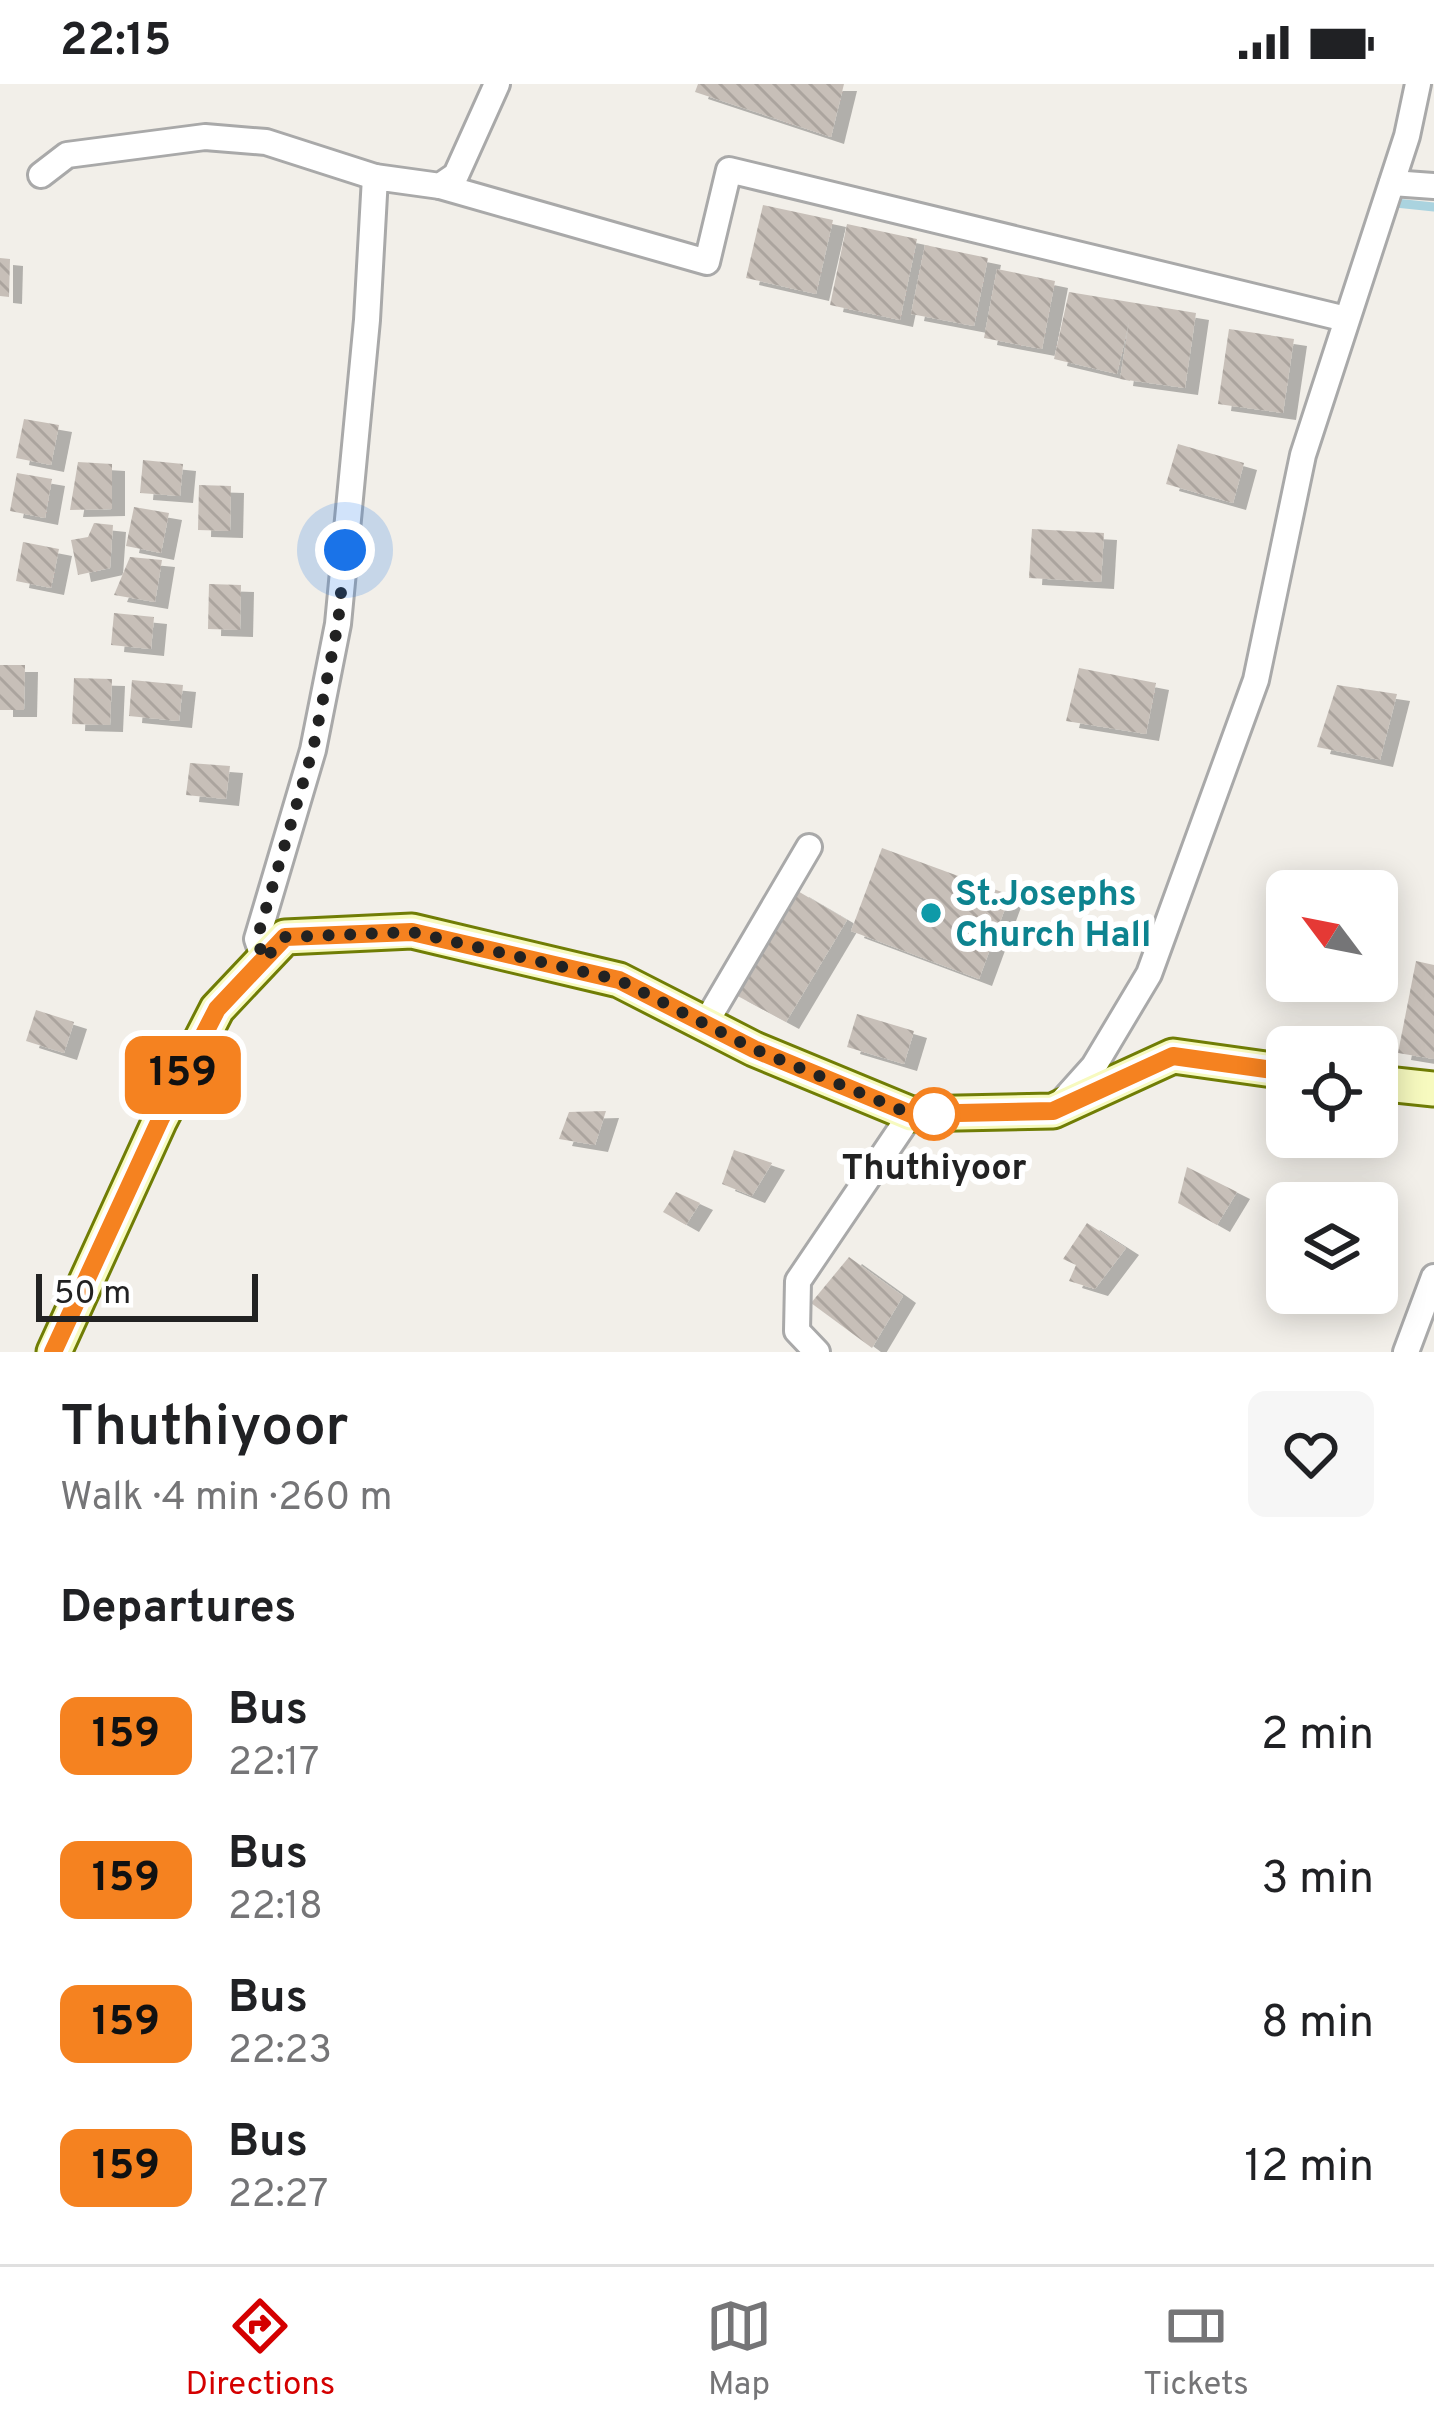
<!DOCTYPE html>
<html lang="en">
<head>
<meta charset="utf-8">
<style>
  :root { --surface:#fff; --page:#f6f6f6; --text:#202124; --muted:#757577; --line:#e0e0e0; --accent:#d40000 }
  body { margin:0; font-family:Overpass,sans-serif; background:var(--page); color:var(--text); height:100vh; display:flex; flex-direction:column; font-size:45px; white-space:nowrap }
  * { box-sizing:border-box; margin:0 }
  p { font-size:39px; color:var(--muted) }
  .icon { flex:none; width:66px; height:66px; fill:none; stroke:currentColor; stroke-width:2; stroke-linecap:round; stroke-linejoin:round }
  .map { position:relative; height:1268px; overflow:hidden }
  .sheet { display:flex; flex-direction:column; background:var(--surface); flex:1 }
  .sheet>* { flex:none }
  .badge { padding:0 24px; border-radius:18px; font-size:42px; line-height:78px }
  .needle { width:78px; rotate:302deg }
  .tools { position:absolute; left:1266px; top:786px; display:grid; gap:24px }
  .tools a { display:grid; place-items:center; width:132px; height:132px; border-radius:18px; background:var(--surface); box-shadow:0 6px 30px #0003; font-size:60px }
  .scale { position:absolute; left:36px; bottom:30px; width:222px; box-sizing:border-box; padding-left:12px; border:6px solid #222; border-top:0; font-size:33px; line-height:42px; white-space:nowrap; color:#222; -webkit-text-stroke:9px #fff; paint-order:stroke }
  .you { position:absolute; width:60px; height:60px; margin:-30px; border:9px solid #fff; border-radius:50%; background:#1a73e8; box-shadow:0 0 0 18px #1a73e833 }
  .map>.badge { position:absolute; translate:-50% -50%; box-shadow:0 0 0 6px #fff }
  h2 { padding:0 60px; font-size:45px; line-height:108px }
  .round { display:grid; place-items:center; flex:none; width:126px; height:126px; border-radius:18px; background:var(--page) }
  .head { display:flex; align-items:center; justify-content:space-between; height:204px; padding:0 60px }
  h1 { font-size:57px; font-weight:600; line-height:90px }
  ul { padding:0; list-style:none }
  li { display:flex; align-items:center; gap:36px; height:144px; padding:0 60px }
  li div { flex:1 }
  li b { display:block; font-size:45px }
  li em { font-style:normal }
  li .badge { min-width:132px; font-weight:700; text-align:center }
  .status { display:flex; justify-content:space-between; align-items:center; height:84px; padding:0 60px; background:var(--surface); direction:ltr }
  .status svg { height:33px; fill:currentColor }
  .menu { display:flex; justify-content:space-around; align-items:center; height:168px; border-top:3px solid var(--line); background:var(--surface); font-size:33px; color:var(--muted) }
  .menu a { display:grid; justify-items:center; gap:6px }
  .menu .selected { color:var(--accent) }
  .map>svg:first-child { display:block }
  .lines { fill:none; stroke-linecap:round; stroke-linejoin:round }
  .stream { stroke:#aad3df; stroke-width:9 }
  .building { fill:url(#building-back-hatch); filter:url(#shadow) }
  .minor-casing { stroke:#a9a9a9; stroke-width:30 }
  .secondary-casing { stroke:#707d05; stroke-width:39 }
  .minor { stroke:#fff; stroke-width:24 }
  .secondary { stroke:#f7fabf; stroke-width:33 }
  .line-casing { stroke:#fff; stroke-width:27 }
  .line { stroke:#f58220; stroke-width:18 }
  .walk { stroke:#222; stroke-width:12; stroke-dasharray:0 21.6 }
  .culture-dot { fill:#0f9aa8; stroke:#fff; stroke-width:4.5 }
  .stop-dot { fill:#fff; stroke:#f58220; stroke-width:6 }
  .labels { text-anchor:middle; stroke-width:12; stroke-linejoin:round; paint-order:stroke }
  .culture-label { font-size:36px; font-weight:bold; fill:#0d838f; stroke:#fff; text-anchor:start }
  .stop-label { font-size:36px; font-weight:bold; fill:#222; stroke:#fff }
</style>
</head>
<body>
<div class="status"><b>22:15</b><svg viewBox="0 0 49 12"><path d="M0 12V9h3v3zM5 12V6h3v6zM10 12V3h3v9zM15 12V0h3v12zM26 1h20v11H26zM47 4h2v5h-2z"/></svg></div>
<div class="map">
<svg width="1434" height="1268" viewBox="0 0 1434 1268">
  <defs>
    <pattern id="building-back-hatch" width="6" height="6" patternUnits="userSpaceOnUse" patternTransform="scale(3)"><rect width="6" height="6" fill="#c7bfb8"/><path d="M-1 5l2 2M0 0l6 6M5-1l2 2" fill="none" stroke="#aba49e"/></pattern>
    <filter id="shadow"><feDropShadow dx="13" dy="7" stdDeviation="0" flood-color="#0004"/></filter>
  </defs>
  <rect width="100%" height="100%" fill="#f2efe9"/>
  <g class="lines">
    <path class="stream" d="M1386,118L1434,123"/>
  </g>
  <g class="building">
    <path d="M698,0H844L831,53L695,8Z"/>
    <path d="M763,121L833,136L816,210L746,194Z"/>
    <path d="M847,140L917,155L900,236L830,221Z"/>
    <path d="M925,161L988,174L974,242L911,230Z"/>
    <path d="M0,174L10,175L9,213L0,212Z"/>
    <path d="M997,185L1055,197L1042,265L984,254Z"/>
    <path d="M1069,208L1196,229L1185,304L1120,295L1129,238L1117,290L1054,275Z"/>
    <path d="M1229,245L1294,255L1283,329L1218,320Z"/>
    <path d="M24,335L59,341L51,381L16,374Z"/>
    <path d="M1178,360L1244,379L1233,419L1166,400Z"/>
    <path d="M143,376L183,380L180,412L140,409Z"/>
    <path d="M78,378L112,380V425L70,426Z"/>
    <path d="M17,389L52,395L45,434L10,427Z"/>
    <path d="M199,401L231,402L230,447L198,446Z"/>
    <path d="M134,423L169,429L161,469L126,462Z"/>
    <path d="M94,439L113,441L110,484L78,491L71,456L88,453Z"/>
    <path d="M1032,445L1104,449L1101,498L1029,494Z"/>
    <path d="M23,458L59,465L51,504L16,497Z"/>
    <path d="M130,473L162,476L155,518L114,511Z"/>
    <path d="M209,500L241,501L240,546L208,545Z"/>
    <path d="M114,529L154,533L151,565L111,561Z"/>
    <path d="M0,581H25L24,626H0Z"/>
    <path d="M1079,584L1156,599L1146,650L1066,637Z"/>
    <path d="M74,594L112,595L110,641L72,640Z"/>
    <path d="M132,596L183,601L179,637L129,632Z"/>
    <path d="M1337,601L1397,610L1380,676L1317,663Z"/>
    <path d="M190,679L230,682L226,715L186,711Z"/>
    <path d="M882,764L1010,811L979,895L851,847Z"/>
    <path d="M796,806L847,836L786,938L734,910Z"/>
    <path d="M1416,877L1434,881V975L1398,969Z"/>
    <path d="M1294,897H1338L1337,907L1292,908Z"/>
    <path d="M36,926L74,938L64,969L26,957Z"/>
    <path d="M857,930L914,947L904,980L847,963Z"/>
    <path d="M606,1027L595,1061L559,1055L569,1028Z"/>
    <path d="M734,1066L772,1079L752,1112L722,1100Z"/>
    <path d="M1187,1083L1237,1108L1217,1141L1178,1119Z"/>
    <path d="M676,1108L700,1119L686,1141L663,1128Z"/>
    <path d="M1087,1139L1126,1164L1095,1205L1069,1197L1076,1181L1063,1175Z"/>
    <path d="M849,1173L903,1212L872,1264L811,1219Z"/>
  </g>
  <g class="lines">
    <g class="minor-casing">
      <g id="minor">
        <path d="M41,91L67,71L205,53L266,58L375,93"/>
        <path d="M1392,99L1434,102"/>
        <path d="M440,102L707,178L729,86L1346,235"/>
        <path d="M264,876L257,855L313,666L338,540L367,236L375,93L440,102L456,91L497,0"/>
        <path d="M705,940L809,763"/>
        <path d="M1060,1020L1094,982L1149,890L1256,596L1303,371L1407,52L1418,0"/>
        <path d="M817,1268L797,1247L798,1197L911,1030"/>
        <path d="M1406,1268L1434,1193"/>
      </g>
    </g>
    <g class="secondary-casing">
      <g id="secondary">
        <path d="M1377,999L1434,1005"/>
        <path d="M54,1268L160,1036L217,925L285,853L412,847L619,896L754,965L911,1030L1053,1027L1173,972L1287,988"/>
      </g>
    </g>
    <use href="#minor" class="minor"/>
    <use href="#secondary" class="secondary"/>
  </g>
  <g class="lines">
    <g class="line-casing">
      <path id="line" d="M53,1268L160,1036L217,925L285,853L412,848L619,896L754,965L911,1030L1053,1027L1173,972L1287,988"/>
    </g>
    <use href="#line" class="line"/>
    <path class="walk" d="M345,466L338,540L313,665L257,855L264,876L285,853L412,848L619,896L754,965L911,1030H934"/>
  </g>
  <circle class="culture-dot" cx="931" cy="829" r="12"/>
  <circle class="stop-dot" cx="934" cy="1030" r="24"/>
  <g class="labels">
    <g class="culture-label">
      <text x="955" y="821">St.Josephs<tspan x="955" dy="41">Church Hall</tspan></text>
    </g>
    <g class="stop-label">
      <text x="934" y="1095">Thuthiyoor</text>
    </g>
  </g>
</svg>
<div class="tools">
<a><svg class="needle" viewBox="-14 -14 28 28"><path d="M0-13l5 13h-10z" fill="#e53935"/><path d="M0 13l5-13h-10z" fill="#757577"/></svg></a>
<a><svg class="icon" aria-label="locate" viewBox="0 0 24 24"><circle cx="12" cy="12" r="6"/><path d="M12 2v4M12 18v4M2 12h4M18 12h4"/></svg></a>
<a><svg class="icon" aria-label="layers" viewBox="0 0 24 24"><path d="M12 4l9 5-9 5-9-5zM3 14l9 5 9-5"/></svg></a>
</div>
<div class="scale">50 m</div>
<div class="you" style="left:345px;top:466px"></div>
<b class="badge" style="left:183px;top:991px;background:#f58220;color:#111">159</b>
</div>
<section class="sheet">
<div class="head"><div><h1>Thuthiyoor</h1><p>Walk · 4 min · 260 m</p></div><a class="round"><svg class="icon" aria-label="heart" viewBox="0 0 24 24"><path d="M12 20l-8-8c-3-5 5-10 8-4 3-6 11-1 8 4z"/></svg></a></div>
<h2>Departures</h2>
<ul>
<li><span class="badge" style="background:#f58220;color:#111">159</span><div><b>Bus</b><p>22:17</p></div><em>2 min</em></li>
<li><span class="badge" style="background:#f58220;color:#111">159</span><div><b>Bus</b><p>22:18</p></div><em>3 min</em></li>
<li><span class="badge" style="background:#f58220;color:#111">159</span><div><b>Bus</b><p>22:23</p></div><em>8 min</em></li>
<li><span class="badge" style="background:#f58220;color:#111">159</span><div><b>Bus</b><p>22:27</p></div><em>12 min</em></li>
</ul>
</section>
<nav class="menu">
<a class="selected"><svg class="icon" aria-label="directions" viewBox="0 0 24 24"><path d="M12 3l9 9-9 9-9-9zM9 14v-3h6M13 9l2 2-2 2"/></svg>Directions</a>
<a><svg class="icon" aria-label="map" viewBox="0 0 24 24"><path d="M3 6l6-2 6 2 6-2v14l-6 2-6-2-6 2zM9 4v14M15 6v14"/></svg>Map</a>
<a><svg class="icon" aria-label="tickets" viewBox="0 0 24 24"><path d="M3 7h18v10H3zM15 7v10"/></svg>Tickets</a>
</nav>
</body>
</html>
